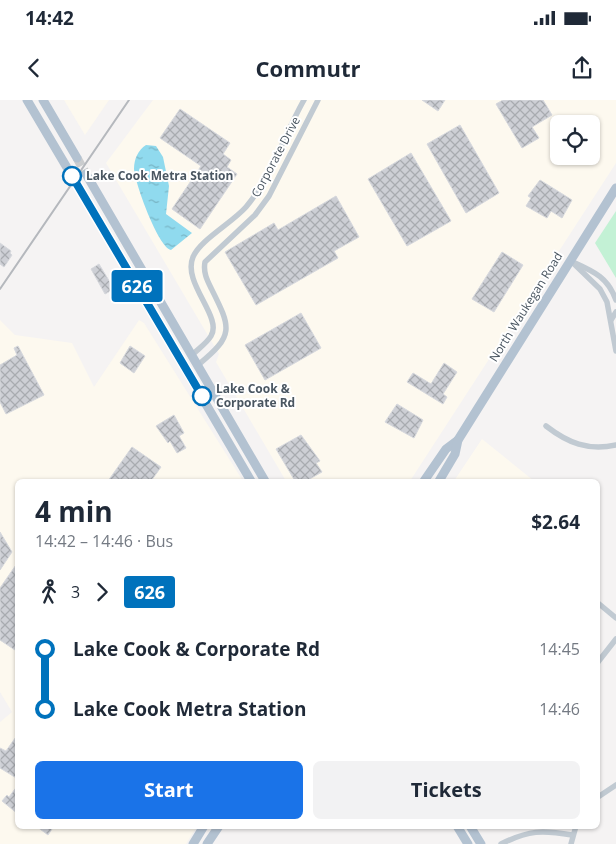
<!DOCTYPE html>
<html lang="en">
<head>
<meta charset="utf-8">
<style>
  :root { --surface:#fff; --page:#f2f2f3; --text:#1f2937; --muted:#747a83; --accent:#1a73e8 }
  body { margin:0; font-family:"Open Sans",sans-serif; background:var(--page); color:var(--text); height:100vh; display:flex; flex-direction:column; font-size:19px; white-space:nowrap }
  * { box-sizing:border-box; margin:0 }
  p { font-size:16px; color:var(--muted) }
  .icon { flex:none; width:28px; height:28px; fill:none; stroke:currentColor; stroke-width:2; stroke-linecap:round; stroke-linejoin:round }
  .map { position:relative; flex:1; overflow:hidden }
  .details { position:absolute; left:15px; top:379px; width:585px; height:350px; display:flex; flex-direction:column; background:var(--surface); border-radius:8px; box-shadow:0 1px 4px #0004 }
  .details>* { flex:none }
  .badge { padding:0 10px; border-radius:4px; font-size:18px; line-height:32px }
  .fabs { position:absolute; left:550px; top:15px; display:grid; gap:10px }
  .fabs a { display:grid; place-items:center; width:50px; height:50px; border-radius:8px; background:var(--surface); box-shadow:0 1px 4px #0004; font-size:25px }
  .map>.badge { position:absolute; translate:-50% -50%; box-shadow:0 0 0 2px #fff }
  .legs { display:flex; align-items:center; gap:8px; height:55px; padding:0 20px; font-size:16px }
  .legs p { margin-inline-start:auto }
  .overview { display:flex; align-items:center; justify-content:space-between; height:85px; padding:0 20px }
  h1 { font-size:28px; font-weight:700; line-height:38px }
  .button { display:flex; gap:10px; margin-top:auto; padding:10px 20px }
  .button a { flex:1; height:58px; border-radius:8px; background:var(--accent); color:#fff; font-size:20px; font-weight:700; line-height:58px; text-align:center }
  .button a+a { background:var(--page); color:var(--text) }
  ul { padding:0 20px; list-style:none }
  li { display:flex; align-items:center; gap:18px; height:60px; font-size:19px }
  li i { display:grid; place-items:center; width:8px; height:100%; margin:0 6px; background:currentColor }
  li i::after { content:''; width:12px; height:12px; margin:-6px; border:4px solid; border-radius:50%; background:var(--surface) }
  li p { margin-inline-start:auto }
  li:first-child i { background:linear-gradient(#0000 50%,currentColor 0) }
  li:last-child i { background:linear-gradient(currentColor 50%,#0000 0) }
  .status { display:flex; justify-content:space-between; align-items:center; height:35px; padding:0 25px; background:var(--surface); direction:ltr }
  .status svg { height:14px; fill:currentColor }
  header { display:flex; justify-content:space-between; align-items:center; height:65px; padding:0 20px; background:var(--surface); font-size:22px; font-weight:700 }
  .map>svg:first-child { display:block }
  .commercial { fill:#fdf9ef; fill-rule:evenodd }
  .grass { fill:#c3f1d5 }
  .water { fill:url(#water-ripples) }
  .building { fill:url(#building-cross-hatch); stroke:#d7d9de }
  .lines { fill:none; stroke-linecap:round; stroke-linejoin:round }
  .primary-tunnel { stroke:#caccce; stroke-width:9; stroke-dasharray:9 4.5; stroke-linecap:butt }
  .street { stroke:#c1cad2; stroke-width:5.5 }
  .primary { stroke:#b3c2d1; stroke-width:9 }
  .rail { stroke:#b5b8bd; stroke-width:2 }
  .line-1-casing { stroke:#fff; stroke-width:11 }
  .line-1 { stroke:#0072bc; stroke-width:8 }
  .stop-1-dot { fill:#fff; stroke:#0072bc; stroke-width:2.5 }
  .labels { text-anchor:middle; stroke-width:4; stroke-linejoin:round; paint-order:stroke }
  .street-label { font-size:12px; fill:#4a5661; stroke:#fff }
  .stop-label { font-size:12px; font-weight:bold; fill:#4a5661; stroke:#fff; text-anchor:start }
</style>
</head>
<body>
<div class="status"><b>14:42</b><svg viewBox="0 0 49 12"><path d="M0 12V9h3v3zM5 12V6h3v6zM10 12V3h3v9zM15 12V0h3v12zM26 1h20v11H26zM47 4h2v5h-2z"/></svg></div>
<header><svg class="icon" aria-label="back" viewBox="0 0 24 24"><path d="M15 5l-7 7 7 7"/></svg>Commutr<svg class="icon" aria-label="share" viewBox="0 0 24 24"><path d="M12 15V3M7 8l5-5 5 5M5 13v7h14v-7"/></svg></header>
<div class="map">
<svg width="616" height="744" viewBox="0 0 616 744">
  <defs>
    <pattern id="water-ripples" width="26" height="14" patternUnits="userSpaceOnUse" patternTransform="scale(1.25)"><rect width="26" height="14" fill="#90daee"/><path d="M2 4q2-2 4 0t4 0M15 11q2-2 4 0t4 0" fill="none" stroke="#78b4c4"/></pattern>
    <pattern id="building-cross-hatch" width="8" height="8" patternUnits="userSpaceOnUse" patternTransform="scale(1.25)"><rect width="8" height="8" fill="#cdcfd5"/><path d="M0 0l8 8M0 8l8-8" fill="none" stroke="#a8abb0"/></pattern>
  </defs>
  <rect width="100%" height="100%" fill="#f5f3f3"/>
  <g class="commercial">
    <path d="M64,0H109L85,35Z"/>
    <path d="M153,0H616V63L410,381H286L216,262L219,254L106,63ZM559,24H591V56H559Z"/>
    <path d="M0,220L15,235L72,243L94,287L139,220L144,223L243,381H18V604L15,607L17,606L18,726H197L186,744H0V622L12,612L0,592Z"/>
    <path d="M482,339L534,381H454Z"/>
  </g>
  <path class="grass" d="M616,111V178L595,143Z"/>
  <path class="water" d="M146,45L156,46L163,57L169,86L166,114L192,133L171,150C158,147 135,83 134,69C134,59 138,50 146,45Z"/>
  <g class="building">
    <path d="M422,0H445L438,11Z"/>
    <path d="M503,0H543L552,15L532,27L539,38L522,48L496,4Z"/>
    <path d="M180,9L230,43L223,54L231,60L227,67L237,74L200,129L172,109L201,66L160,38Z"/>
    <path d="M460,25L499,93L466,113L427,44Z"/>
    <path d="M411,53L451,121L407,146L368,79Z"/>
    <path d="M540,80L572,100L562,118L551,111L547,118L526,106L531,98L528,96Z"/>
    <path d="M336,96L359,137L334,151L338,158L256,205L225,152L274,123L278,130Z"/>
    <path d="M0,143L11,151L10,153L12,155L4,167L0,164Z"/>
    <path d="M502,152L523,165L494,212L472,199Z"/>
    <path d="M99,164L114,189L105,194L91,169Z"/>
    <path d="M301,213L321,248L265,280L245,245Z"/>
    <path d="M18,246L44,295L6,314L0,302V265L17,255L14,248Z"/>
    <path d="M130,246L145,256L134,273L120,263Z"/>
    <path d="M444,263L457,272L443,294L447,297L443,304L407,282L413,273L431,284Z"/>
    <path d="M397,304L423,320L414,338L385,322Z"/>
    <path d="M174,315L184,333L179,336L186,348L177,353L170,341L168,343L156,326Z"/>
    <path d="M301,335L320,361L316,363L322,372L306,381H295L276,349Z"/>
    <path d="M132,347L161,367L151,381H108Z"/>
    <path d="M0,432L12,452L0,470Z"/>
    <path d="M18,462V552L0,540V488Z"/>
    <path d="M18,634V679L0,668V648L6,651Z"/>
    <path d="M18,685V714L2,701L7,695L9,697Z"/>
    <path d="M36,726H54L48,735Z"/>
  </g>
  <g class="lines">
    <g class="primary-tunnel">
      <path d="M77,58L86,74"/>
      <path d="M69,71L78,86"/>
    </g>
    <g class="street">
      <path d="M570,160L600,189L607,202L616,251"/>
      <path d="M575,163C595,172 608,178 616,200"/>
      <path d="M611,220L616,212"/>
      <path d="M192,255C198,249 207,243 211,236C223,217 182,183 193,157C200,140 232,123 246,107C272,76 284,35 304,0"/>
      <path d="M198,265C235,235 231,228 211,188C207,180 203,172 205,162L255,115L269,96L318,0"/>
      <path d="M546,326C568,343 588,351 616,345"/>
      <path d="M598,503L616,518"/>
      <path d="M598,562L616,539"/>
      <path d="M598,697L616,685"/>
      <path d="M501,744C529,730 542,730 572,735"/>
      <path d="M571,744L576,726"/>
    </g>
    <g class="primary">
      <path d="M27,0L69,71"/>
      <path d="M43,0L77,58"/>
      <path d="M86,74L265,381"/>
      <path d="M78,86L251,381"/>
      <path d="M424,381L446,349L458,340"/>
      <path d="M439,381L455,354L458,340L616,88"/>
      <path d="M457,726L468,744"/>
      <path d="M470,726L481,744"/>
      <path d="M193,744L204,726"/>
      <path d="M207,744L219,726"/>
    </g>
    <path class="rail" d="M0,189L129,0"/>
  </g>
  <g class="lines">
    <g class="line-1-casing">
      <path id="line-1" d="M72,76L202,296"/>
    </g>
    <use href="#line-1" class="line-1"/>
  </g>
  <g class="stop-1-dot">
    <circle cx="72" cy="76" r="9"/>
    <circle cx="202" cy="296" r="9"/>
  </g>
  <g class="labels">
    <g class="street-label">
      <text transform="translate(276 57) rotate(-62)" y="4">Corporate Drive</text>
      <text transform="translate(526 207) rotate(-58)" y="4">North Waukegan Road</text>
    </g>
    <g class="stop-label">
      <text x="86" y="80">Lake Cook Metra Station</text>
      <text x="216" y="293">Lake Cook &amp;<tspan x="216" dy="14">Corporate Rd</tspan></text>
    </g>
  </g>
</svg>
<div class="fabs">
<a><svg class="icon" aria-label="locate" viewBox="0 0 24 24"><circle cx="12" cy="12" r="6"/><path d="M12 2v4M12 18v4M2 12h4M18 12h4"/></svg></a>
</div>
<b class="badge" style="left:137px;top:186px;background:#0072bc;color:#fff">626</b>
<section class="details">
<div class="overview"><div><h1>4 min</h1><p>14:42 – 14:46 · Bus</p></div><b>$2.64</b></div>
<div class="legs"><svg class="icon" aria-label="walk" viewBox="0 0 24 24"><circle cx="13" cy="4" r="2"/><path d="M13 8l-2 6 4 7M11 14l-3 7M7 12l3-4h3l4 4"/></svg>3<svg class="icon" aria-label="forward" viewBox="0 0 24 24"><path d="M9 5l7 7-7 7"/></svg><b class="badge" style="background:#0072bc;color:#fff">626</b></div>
<ul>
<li><i style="color:#0072bc"></i><b>Lake Cook &amp; Corporate Rd</b><p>14:45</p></li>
<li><i style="color:#0072bc"></i><b>Lake Cook Metra Station</b><p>14:46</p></li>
</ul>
<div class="button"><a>Start</a><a>Tickets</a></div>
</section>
</div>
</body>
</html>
